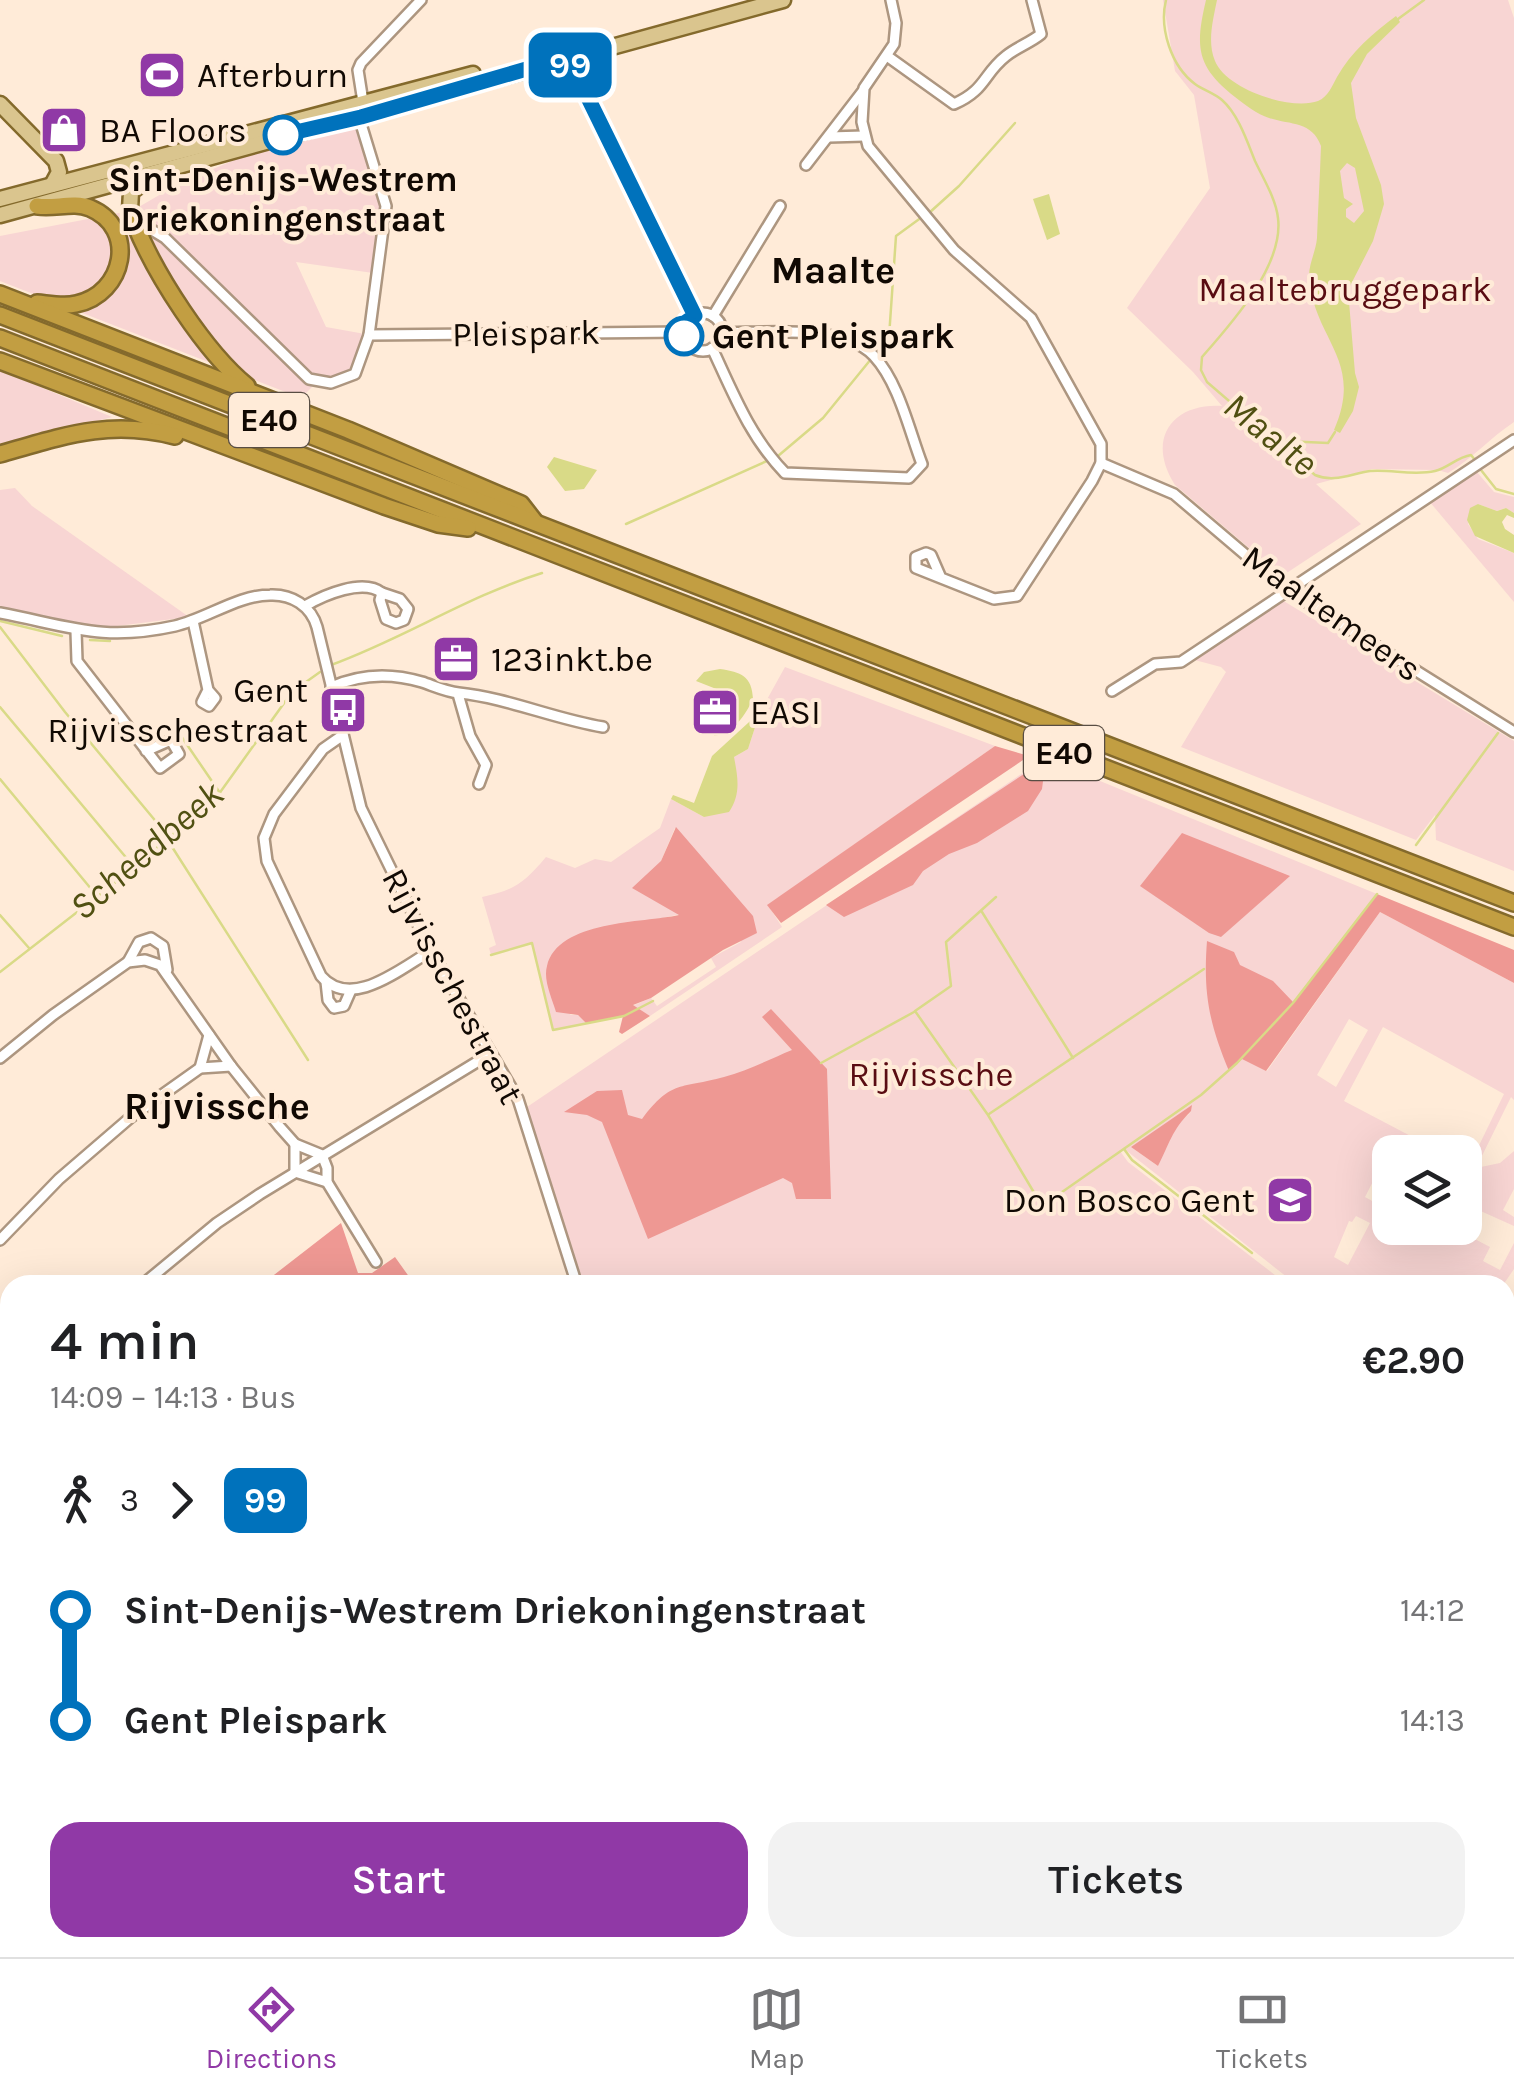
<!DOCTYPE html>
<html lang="en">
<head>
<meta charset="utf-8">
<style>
  :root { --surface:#fff; --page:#f2f2f2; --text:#202124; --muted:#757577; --line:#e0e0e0; --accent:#9039a6 }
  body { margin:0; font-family:Karla,sans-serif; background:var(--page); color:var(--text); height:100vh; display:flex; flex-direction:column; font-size:38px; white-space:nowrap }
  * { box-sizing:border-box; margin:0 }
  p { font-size:32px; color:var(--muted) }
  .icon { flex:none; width:55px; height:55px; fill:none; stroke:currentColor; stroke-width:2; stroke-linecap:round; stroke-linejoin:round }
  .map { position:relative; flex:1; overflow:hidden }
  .side { position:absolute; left:0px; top:1275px; width:1515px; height:682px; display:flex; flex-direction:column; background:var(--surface); border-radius:30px 30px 0 0; box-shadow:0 10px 40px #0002 }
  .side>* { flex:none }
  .badge { padding:0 20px; border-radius:15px; font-size:35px; line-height:65px }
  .controls { position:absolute; left:1372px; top:1135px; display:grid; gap:20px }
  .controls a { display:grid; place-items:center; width:110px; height:110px; border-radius:20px; background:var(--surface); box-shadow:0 10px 40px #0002; font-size:50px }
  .map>.badge { position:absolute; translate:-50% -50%; box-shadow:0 0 0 5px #fff }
  .legs { display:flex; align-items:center; gap:15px; height:110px; padding:0 50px; font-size:32px }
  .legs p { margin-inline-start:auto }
  .summary { display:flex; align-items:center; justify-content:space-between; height:170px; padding:0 50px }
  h1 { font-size:55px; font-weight:600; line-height:75px }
  .action { display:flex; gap:20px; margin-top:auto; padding:20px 50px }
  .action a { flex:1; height:115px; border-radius:30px; background:var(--accent); color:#fff; font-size:40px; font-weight:600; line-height:115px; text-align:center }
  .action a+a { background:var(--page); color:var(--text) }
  ul { padding:0 50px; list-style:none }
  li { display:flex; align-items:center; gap:35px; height:110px; font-size:38px }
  li i { display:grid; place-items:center; width:15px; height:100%; margin:0 12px; background:currentColor }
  li i::after { content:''; width:25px; height:25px; margin:-12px; border:8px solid; border-radius:50%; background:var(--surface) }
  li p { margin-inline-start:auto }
  li:first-child i { background:linear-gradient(#0000 50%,currentColor 0) }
  li:last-child i { background:linear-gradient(currentColor 50%,#0000 0) }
  .dock { display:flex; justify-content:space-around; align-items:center; height:140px; border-top:2px solid var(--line); background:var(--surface); font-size:28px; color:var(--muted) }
  .dock a { display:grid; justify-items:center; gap:5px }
  .dock .on { color:var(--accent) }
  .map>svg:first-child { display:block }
  .green { fill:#f8d5d3; fill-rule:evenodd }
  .forest { fill:#ee9893 }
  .water { fill:#d9da87; fill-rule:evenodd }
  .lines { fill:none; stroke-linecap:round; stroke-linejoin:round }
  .stream { stroke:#d9da87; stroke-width:2.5 }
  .pedestrian-casing { stroke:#ad9680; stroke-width:11 }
  .minor-casing { stroke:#ad9680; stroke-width:14 }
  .secondary-casing { stroke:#ad9680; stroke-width:18 }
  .primary-casing { stroke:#846a2c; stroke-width:19 }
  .trunk-casing { stroke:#846a2c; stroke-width:19 }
  .motorway-casing { stroke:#846a2c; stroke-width:20 }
  .pedestrian { stroke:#fff; stroke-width:6 }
  .minor { stroke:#fff; stroke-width:9 }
  .secondary { stroke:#fff; stroke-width:12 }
  .primary { stroke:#dac58e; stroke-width:14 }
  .trunk { stroke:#ceb268; stroke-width:14 }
  .motorway { stroke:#c29e42; stroke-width:15 }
  .line-1-casing { stroke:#fff; stroke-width:22 }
  .line-1 { stroke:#0072bc; stroke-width:15 }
  .stop-1-dot { fill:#fff; stroke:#0072bc; stroke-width:5 }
  .labels { text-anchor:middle; stroke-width:8; stroke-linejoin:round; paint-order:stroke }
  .shield { fill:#ffebd8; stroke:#584d43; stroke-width:2.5 }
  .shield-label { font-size:32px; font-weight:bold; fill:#110903 }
  .poi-label { font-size:35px; fill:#110903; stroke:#ffebd8; text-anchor:start }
  .stop-label { font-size:35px; font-weight:bold; fill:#110903; stroke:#ffebd8 }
  .park-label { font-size:35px; fill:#590c12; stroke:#ffebd8 }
  .street-label { font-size:35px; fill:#110903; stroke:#ffebd8 }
  .neighbourhood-label { font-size:38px; font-weight:bold; fill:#110903; stroke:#ffebd8 }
  .water-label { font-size:38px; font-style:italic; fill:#505012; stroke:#ffebd8 }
</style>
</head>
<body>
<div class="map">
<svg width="1514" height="1957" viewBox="0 0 1514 1957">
  <rect width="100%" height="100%" fill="#ffebd8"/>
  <g class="green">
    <path d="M1163,0H1508L1514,18V422C1490,438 1473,458 1448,473L1438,470L1372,469L1316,484L1361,524L1282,576L1175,485C1146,440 1171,403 1222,406L1193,372L1127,308L1210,188L1194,95L1175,71Z"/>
    <path d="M357,126L383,204L373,273L296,262L326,327L365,334L354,371L332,379L309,375L168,237L141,215L137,208L180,183L239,158Z"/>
    <path d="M124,212L168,247L312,387L301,398L0,281V236Z"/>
    <path d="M0,370L112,417L0,446Z"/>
    <path d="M1476,471L1494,492L1514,497V513L1506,508L1497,511L1478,504L1468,524L1478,539L1514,553V602L1429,501Z"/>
    <path d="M15,488L32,506L189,617L109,627L79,625L0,608V490Z"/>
    <path d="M1282,600L1514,741V871L1436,840L1435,815L1416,840L1181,747L1226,672L1221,667L1191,659Z"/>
    <path d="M785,667L995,746L768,905L782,927L650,1016L632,1006L651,998L657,1006L716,967L711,958L741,942L675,828L661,861L681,914L649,921L570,1015H578L586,1023L553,1030L532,944L491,955L489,948L496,945L482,897C515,890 524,883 546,857L575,868L595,859L611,862L660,828L671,799L704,817L734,757L748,749L760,712Z"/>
    <path d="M1042,760L1051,761L1377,894L1293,1003L1291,1001L1229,1070L1242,1058L1267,1071L1380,912L1514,983V1100L1511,1097L1476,1168L1500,1163L1514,1151V1189L1503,1210L1514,1217V1226L1465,1204V1165L1469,1166L1504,1094L1383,1027L1344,1101L1441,1152H1390V1160L1385,1158L1365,1197L1381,1206L1390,1193V1228H1422L1442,1239L1449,1228H1454L1490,1247L1483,1261L1500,1270L1514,1243V1269L1503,1285H1359L1344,1277L1339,1285H1297L1123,1148L1120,1151L1128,1162L1288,1285H920L915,1277L890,1285H584L527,1107ZM1349,1019L1368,1030L1336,1087L1317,1075ZM1191,1112L1176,1126L1164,1147L1158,1166L1131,1147ZM1356,1216L1370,1223L1348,1265L1334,1257L1349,1221L1352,1222Z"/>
    <path d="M10,1442V1777L0,1753V1453Z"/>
    <path d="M1514,1641V1720L1505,1736V1657Z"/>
    <path d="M7,1894L10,1898V1948H43L49,1957H0V1898Z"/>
    <path d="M252,1948H521L511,1957H263Z"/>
    <path d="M546,1948H700L691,1957H557Z"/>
    <path d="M866,1948H1137L1150,1957H856Z"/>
  </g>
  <g class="forest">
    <path d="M995,746L1029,756L781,923L767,905Z"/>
    <path d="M1039,764L1045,766L1042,789L1028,811L977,843L949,854L923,871L913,885L844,917L826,905Z"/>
    <path d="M676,827L753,916L757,933L723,950L651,998L633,1005L650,1016L622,1034L619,1032L623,1016L586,1023L578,1015L556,1012C552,998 543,980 547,966C558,920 643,923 679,915L632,888L661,861Z"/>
    <path d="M1182,833L1290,876L1221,937L1209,933L1140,886Z"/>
    <path d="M1377,894L1514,950V983L1380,912L1266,1071L1242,1059L1229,1071C1209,1023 1203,993 1207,941L1234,952L1240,965L1273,981L1293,1002Z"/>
    <path d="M771,1009L827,1069L831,1199H796L792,1183L783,1178L648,1239L602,1122L587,1115L564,1112L597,1091L622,1090L628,1115L642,1119C672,1079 681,1089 724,1077C747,1071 770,1059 792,1050L762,1017Z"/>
    <path d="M1192,1105L1191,1111C1171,1131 1170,1143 1158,1166L1131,1147Z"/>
    <path d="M341,1223L358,1273H372L395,1257L415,1285H300L295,1278L279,1285H261Z"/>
    <path d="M139,1948H252L263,1957H127Z"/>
  </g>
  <g class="water">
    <path d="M1206,0H1217C1213,20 1207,42 1215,61C1226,89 1291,111 1318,101C1328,97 1332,86 1337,77C1351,52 1373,33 1396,16L1400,22L1367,54L1351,83L1356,118L1381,185L1384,204L1373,241L1348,290L1355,373L1359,387L1353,411L1340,433L1334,430C1365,359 1313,340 1309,276C1309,263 1316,251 1317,238C1318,208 1320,176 1321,146C1312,121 1290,125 1269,118C1257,114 1245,105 1235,97C1196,66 1195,47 1206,0ZM1347,163L1355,168L1364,211L1354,223L1346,217V209L1353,204L1344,198L1340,171Z"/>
    <path d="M1049,194L1060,234L1047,240L1033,199Z"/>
    <path d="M554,457L597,470L584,489L565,491L547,467Z"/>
    <path d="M1478,504L1497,511L1506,508L1514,513V518L1507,515L1502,522L1505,529L1514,535V553L1475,536L1467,520L1470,508Z"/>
    <path d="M720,669C741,672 752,676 753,699C745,716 733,733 714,736L729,694L696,681L704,672Z"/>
    <path d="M760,712L748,749L734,757C738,778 741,794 729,812L704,817L671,799L673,795L694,803L712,756Z"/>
  </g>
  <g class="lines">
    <g class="stream">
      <path d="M1166,0C1159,28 1171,66 1195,84C1203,90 1214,93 1222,100C1238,114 1247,141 1255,161C1263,178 1276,199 1278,218C1284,265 1232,323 1202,357L1201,370L1207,382L1315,475C1334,483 1350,474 1370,471C1391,469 1413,476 1435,471C1448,468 1457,457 1471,455L1475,460"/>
      <path d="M1398,19L1424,0"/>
      <path d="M929,213L959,186L1015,123"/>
      <path d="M1279,443L1284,441L1328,443L1335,432"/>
      <path d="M1481,470L1496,489L1514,494"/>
      <path d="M626,524L778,456L823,418L889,337L896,236L922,217"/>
      <path d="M0,621L62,636"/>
      <path d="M0,627L65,712L168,836"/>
      <path d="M90,640L110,641"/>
      <path d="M331,665C403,639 468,596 542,573"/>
      <path d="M0,707L134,867"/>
      <path d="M179,733L220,793"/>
      <path d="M0,779L97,896"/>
      <path d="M167,839L308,1060"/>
      <path d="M1416,845L1498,733"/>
      <path d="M996,897L946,942L951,986L915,1011L988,1115L1042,1206L1201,1095L1237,1063L1293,1003L1377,894"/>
      <path d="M982,912L1073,1058"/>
      <path d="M0,915L29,948"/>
      <path d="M491,955L532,943L553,1030L624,1016L653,1001"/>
      <path d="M0,972L121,878L216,798L292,692L320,672"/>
      <path d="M821,1063L914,1012"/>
      <path d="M989,1114L1204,969"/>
      <path d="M1124,1149L1132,1160L1252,1253"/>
    </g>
    <g class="pedestrian-casing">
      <path id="pedestrian" d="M1505,1440L1514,1446"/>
    </g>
    <g class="minor-casing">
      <g id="minor">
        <path d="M891,0L896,23L894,44L864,88L862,122L868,146L954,250L1031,318L1101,444V463L1092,481L1017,596L994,599L941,578L931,555L926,553L916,557V568L941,578"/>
        <path d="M565,49L674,280L695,315"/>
        <path d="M887,56L954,104C986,90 983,74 1006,56C1017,47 1030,43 1041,34L1032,0"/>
        <path d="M829,137L864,136"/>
        <path d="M806,165L863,91"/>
        <path d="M134,219L165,238L309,379L331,383L355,374L369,335L386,206L361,124L363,102L358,70L361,63L421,0"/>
        <circle cx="703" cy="332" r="19"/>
        <path d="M713,316L780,206"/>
        <path d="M369,335L684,332"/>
        <path d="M712,348C733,393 750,437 785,473L909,478L922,464C909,430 899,383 874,356C843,323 764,333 721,333"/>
        <path d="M1101,463L1174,494L1287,590L1514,732"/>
        <path d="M382,593L400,599L408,609L404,620L396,623L386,619L380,600Z"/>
        <path d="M305,606C324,595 363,578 382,593"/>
        <path d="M0,613C69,626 102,642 175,626C206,619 238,595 270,595C292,594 311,606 317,627L361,808L431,951L518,1099L577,1285"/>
        <path d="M193,621L208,690L202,702L209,706L215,698L208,690"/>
        <path d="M76,631L77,661L160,768L179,754L171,740L146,751"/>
        <path d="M331,687C360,674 392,673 422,682C434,686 447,692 459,693C508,698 554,719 603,727"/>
        <path d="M1112,691L1155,664L1181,662L1514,440"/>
        <path d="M458,694L470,736L486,765L479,784"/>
        <path d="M343,735L323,749L274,814L264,838L267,861L321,976C351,1011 401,968 431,951"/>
        <path d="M128,962L139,942L151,938L163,946L167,970"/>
        <path d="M326,982L328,1000L334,1008L344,1006L351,990"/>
        <path d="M0,1058L53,1015L128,962L145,960L160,965L231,1066L279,1126L295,1144L322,1155L327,1168V1182L376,1262"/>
        <path d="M200,1068L209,1035"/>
        <path d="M295,1144V1172L327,1182"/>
        <path d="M0,1240L59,1179L131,1117L200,1068L231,1066"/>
        <path d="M142,1285L217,1223L260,1194L490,1054"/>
        <path d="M0,1325L10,1339"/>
        <path d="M0,1444L10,1435"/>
        <path d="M1155,1948L1168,1957"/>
        <path d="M143,1957L154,1948"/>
      </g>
    </g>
    <g class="secondary-casing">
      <path id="secondary" d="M1505,1898L1514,1904"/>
    </g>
    <g class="primary-casing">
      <g id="primary">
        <path d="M0,104L56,161L59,172L52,185"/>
        <path d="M0,199L473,74"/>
        <path d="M0,215L783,0"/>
        <path d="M135,224L130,210L131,192L147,180"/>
      </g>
    </g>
    <g class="trunk-casing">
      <g id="trunk">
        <path d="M1505,1645L1514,1629"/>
        <path d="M1505,1747L1514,1731"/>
        <path d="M1324,1957L1331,1948"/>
        <path d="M1348,1957L1355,1948"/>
      </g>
    </g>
    <g class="motorway-casing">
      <g id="motorway">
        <path d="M37,206C55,209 73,201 90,208C138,228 125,294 76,304C64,307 49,304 37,303"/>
        <path d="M135,224C155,274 205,352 247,386"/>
        <path d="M0,294L348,430L521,504L535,522"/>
        <path d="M0,315L1514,903"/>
        <path d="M0,338L1514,927"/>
        <path d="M0,361L384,506L438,524L468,528"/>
        <path d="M0,454C63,436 109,419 175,436"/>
      </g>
    </g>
    <use href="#pedestrian" class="pedestrian"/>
    <use href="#minor" class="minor"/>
    <use href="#secondary" class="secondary"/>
    <use href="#primary" class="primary"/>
    <use href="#trunk" class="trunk"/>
    <use href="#motorway" class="motorway"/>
  </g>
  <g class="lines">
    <g class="line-1-casing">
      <path id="line-1" d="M283,135L361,117L568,57L695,316L687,321L684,336"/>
    </g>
    <use href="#line-1" class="line-1"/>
  </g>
  <defs>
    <g id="stadium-square" transform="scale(2.5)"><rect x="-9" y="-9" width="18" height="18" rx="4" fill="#9039a6" stroke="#ffebd8"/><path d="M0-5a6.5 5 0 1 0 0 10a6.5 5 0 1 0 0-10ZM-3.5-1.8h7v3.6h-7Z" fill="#fff"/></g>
    <g id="shop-square" transform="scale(2.5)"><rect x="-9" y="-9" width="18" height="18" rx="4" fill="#9039a6" stroke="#ffebd8"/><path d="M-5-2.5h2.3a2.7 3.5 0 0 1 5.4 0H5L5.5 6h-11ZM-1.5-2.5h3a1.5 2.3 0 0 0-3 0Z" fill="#fff"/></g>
    <g id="office-square" transform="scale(2.5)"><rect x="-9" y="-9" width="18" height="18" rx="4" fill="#9039a6" stroke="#ffebd8"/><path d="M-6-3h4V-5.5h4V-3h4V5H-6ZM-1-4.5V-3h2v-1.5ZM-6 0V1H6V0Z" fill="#fff"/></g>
    <g id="bus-square" transform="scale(2.5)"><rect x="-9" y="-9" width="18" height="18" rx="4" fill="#9039a6" stroke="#ffebd8"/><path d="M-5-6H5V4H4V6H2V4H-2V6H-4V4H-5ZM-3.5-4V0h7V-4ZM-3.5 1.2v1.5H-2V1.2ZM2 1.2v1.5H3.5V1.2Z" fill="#fff"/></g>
    <g id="school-square" transform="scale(2.5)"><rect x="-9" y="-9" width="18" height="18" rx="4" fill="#9039a6" stroke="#ffebd8"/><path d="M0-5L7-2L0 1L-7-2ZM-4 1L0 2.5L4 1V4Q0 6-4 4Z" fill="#fff"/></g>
  </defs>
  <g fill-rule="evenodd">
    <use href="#stadium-square" x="162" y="75"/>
    <use href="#shop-square" x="64" y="130"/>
    <use href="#office-square" x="456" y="659"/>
    <use href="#bus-square" x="343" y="710"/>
    <use href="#office-square" x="715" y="712"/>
    <use href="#school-square" x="1290" y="1200"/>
  </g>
  <g class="stop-1-dot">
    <circle cx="283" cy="135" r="18"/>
    <circle cx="684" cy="336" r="18"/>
  </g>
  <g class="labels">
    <g class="shield">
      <rect x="229" y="393" width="80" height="54" rx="8"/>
      <rect x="1024" y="726" width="80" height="54" rx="8"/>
    </g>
    <g class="shield-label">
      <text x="269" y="431">E40</text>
      <text x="1064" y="764">E40</text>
    </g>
    <g class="poi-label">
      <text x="197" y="87">Afterburn</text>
      <text x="99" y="142">BA Floors</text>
      <text x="491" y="671">123inkt.be</text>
      <text x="308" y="702" text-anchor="end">Gent<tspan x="308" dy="40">Rijvisschestraat</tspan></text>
      <text x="750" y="724">EASI</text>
      <text x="1255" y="1212" text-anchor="end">Don Bosco Gent</text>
    </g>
    <g class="stop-label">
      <text x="283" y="191">Sint-Denijs-Westrem<tspan x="283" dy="40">Driekoningenstraat</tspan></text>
      <text x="712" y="348" text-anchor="start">Gent Pleispark</text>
    </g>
    <g class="park-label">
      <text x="1345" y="301">Maaltebruggepark</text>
      <text x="931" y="1086">Rijvissche</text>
    </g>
    <g class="street-label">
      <text transform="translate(526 333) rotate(-1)" y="12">Pleispark</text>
      <text transform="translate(1332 613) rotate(35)" y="12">Maaltemeers</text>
      <text transform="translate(453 986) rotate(62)" y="12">Rijvisschestraat</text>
    </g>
    <g class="neighbourhood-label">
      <text x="833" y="283">Maalte</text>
      <text x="217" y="1119">Rijvissche</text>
    </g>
    <g class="water-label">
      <text transform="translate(1271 434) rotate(39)" y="13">Maalte</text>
      <text transform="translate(146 850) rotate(-41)" y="13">Scheedbeek</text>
    </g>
  </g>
</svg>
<div class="controls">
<a><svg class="icon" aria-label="layers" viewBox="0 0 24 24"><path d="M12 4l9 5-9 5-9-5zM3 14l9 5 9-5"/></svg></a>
</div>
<b class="badge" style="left:570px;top:65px;background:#0072bc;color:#fff">99</b>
<section class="side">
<div class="summary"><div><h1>4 min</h1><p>14:09 – 14:13 · Bus</p></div><b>€2.90</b></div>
<div class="legs"><svg class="icon" aria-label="walk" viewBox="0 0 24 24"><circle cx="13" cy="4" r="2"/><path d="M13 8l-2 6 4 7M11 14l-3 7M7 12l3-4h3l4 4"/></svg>3<svg class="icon" aria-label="forward" viewBox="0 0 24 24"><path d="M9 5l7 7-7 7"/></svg><b class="badge" style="background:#0072bc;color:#fff">99</b></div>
<ul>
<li><i style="color:#0072bc"></i><b>Sint-Denijs-Westrem Driekoningenstraat</b><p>14:12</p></li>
<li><i style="color:#0072bc"></i><b>Gent Pleispark</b><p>14:13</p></li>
</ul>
<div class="action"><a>Start</a><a>Tickets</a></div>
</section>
</div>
<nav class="dock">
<a class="on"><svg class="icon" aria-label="directions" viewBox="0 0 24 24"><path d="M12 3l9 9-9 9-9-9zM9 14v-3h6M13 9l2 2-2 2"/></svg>Directions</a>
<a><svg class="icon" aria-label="map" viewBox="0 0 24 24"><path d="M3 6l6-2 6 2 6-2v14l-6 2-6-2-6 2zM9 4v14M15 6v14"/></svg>Map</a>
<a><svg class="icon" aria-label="tickets" viewBox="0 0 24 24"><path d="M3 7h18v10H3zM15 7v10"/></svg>Tickets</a>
</nav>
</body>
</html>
